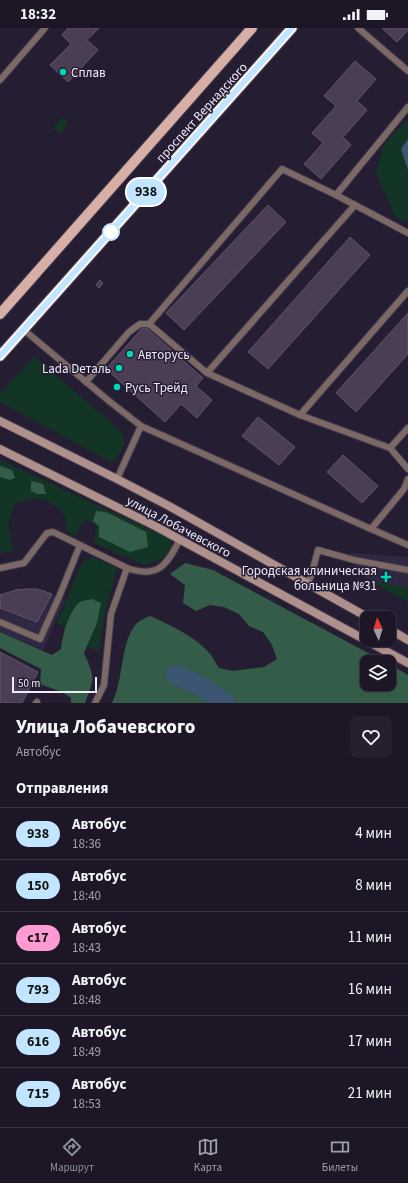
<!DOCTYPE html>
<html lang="ru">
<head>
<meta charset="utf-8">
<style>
  :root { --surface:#1c1626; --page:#251f2e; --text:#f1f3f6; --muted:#a09fa7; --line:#3a3543; --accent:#8c9099 }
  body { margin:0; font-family:"Source Sans 3",sans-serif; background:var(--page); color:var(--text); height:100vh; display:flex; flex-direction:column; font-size:15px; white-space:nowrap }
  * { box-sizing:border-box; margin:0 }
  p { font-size:13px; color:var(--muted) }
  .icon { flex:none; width:22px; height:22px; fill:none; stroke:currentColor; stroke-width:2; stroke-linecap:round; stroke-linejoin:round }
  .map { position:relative; height:675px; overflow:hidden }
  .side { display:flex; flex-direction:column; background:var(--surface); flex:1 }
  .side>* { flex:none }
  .badge { padding:0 8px; border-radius:13px; font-size:14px; line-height:26px }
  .needle { width:26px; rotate:356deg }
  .fabs { position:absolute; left:360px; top:583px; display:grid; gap:8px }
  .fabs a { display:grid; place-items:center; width:36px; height:36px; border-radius:8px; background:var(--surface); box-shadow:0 1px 3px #0004,0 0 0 1px var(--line); font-size:20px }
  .scale { position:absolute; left:12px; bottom:10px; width:85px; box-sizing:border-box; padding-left:4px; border:2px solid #efeaf9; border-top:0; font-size:11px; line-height:14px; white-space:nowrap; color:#efeaf9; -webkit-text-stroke:3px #251e33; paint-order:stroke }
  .map>.badge { position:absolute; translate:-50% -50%; box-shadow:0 0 0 2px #fff }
  h2 { padding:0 16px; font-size:15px; line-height:36px }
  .round { display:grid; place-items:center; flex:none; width:42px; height:42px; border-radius:8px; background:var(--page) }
  .headline { display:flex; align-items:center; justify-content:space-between; height:68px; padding:0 16px }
  h1 { font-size:19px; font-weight:800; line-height:30px }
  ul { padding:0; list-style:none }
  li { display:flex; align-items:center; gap:12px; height:52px; padding:0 16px; border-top:1px solid var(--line) }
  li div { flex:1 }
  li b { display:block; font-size:15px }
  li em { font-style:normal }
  li .badge { min-width:44px; font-weight:700; text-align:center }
  .status { display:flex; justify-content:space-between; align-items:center; height:28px; padding:0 20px; background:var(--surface); direction:ltr }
  .status svg { height:11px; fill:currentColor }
  .menu { display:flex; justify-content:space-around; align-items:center; height:56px; border-top:1px solid var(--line); background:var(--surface); font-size:11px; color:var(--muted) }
  .menu a { display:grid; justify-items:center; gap:2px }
  .menu .on { color:var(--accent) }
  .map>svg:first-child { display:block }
  .built { fill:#302742 }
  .green { fill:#133526 }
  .forest { fill:#335d49 }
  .water { fill:#3b5572 }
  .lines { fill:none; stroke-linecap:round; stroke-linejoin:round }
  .river { stroke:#3b5572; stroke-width:20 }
  .building { fill:#4b3e54; stroke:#60536a }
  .service-casing { stroke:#413b4f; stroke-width:8 }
  .secondary-casing { stroke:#413b4f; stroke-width:10 }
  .primary-casing { stroke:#413b4f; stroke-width:12 }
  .service { stroke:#7c6864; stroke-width:6 }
  .secondary { stroke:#af908a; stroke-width:8 }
  .primary { stroke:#d7afa6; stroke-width:10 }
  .line-casing { stroke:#fff; stroke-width:9 }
  .line { stroke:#c2e6ff; stroke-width:6 }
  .poi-dot { fill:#02d5b6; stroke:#251e33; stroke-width:1.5 }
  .stop-dot { fill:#fff; stroke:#c2e6ff; stroke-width:2 }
  .labels { text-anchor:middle; stroke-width:3; stroke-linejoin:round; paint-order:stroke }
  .poi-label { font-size:13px; fill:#efeaf9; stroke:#251e33; text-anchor:start }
  .street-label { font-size:13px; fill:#efeaf9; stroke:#251e33 }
</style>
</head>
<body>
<div class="status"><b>18:32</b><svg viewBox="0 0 49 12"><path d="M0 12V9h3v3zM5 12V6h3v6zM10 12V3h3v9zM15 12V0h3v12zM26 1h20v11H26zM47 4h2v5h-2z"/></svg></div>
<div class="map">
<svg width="408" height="675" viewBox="0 0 408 675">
  <rect width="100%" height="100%" fill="#251e33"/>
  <g class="built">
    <path d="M349,525L408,529V574L356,544L354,532Z"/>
    <path d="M27,561H37L46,564L65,572L43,622L0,604V567L16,562Z"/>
  </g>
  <g class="green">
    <path d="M62,89L69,95L60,105L53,100Z"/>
    <path d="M408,91V194L396,189L376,145L384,116Z"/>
    <path d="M34,329L122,404L125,416L113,435L0,374V366Z"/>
    <path d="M0,432L170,511L173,519L163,531L144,537L94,515L96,498L85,491L75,508L66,503V493L60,480L46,472L31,470L15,476L8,496L13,523L0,525Z"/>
    <path d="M92,529L117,540L105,584L99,622L87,619L97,595L74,580L66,600L57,595L82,535Z"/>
    <path d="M370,553L408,559V574Z"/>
  </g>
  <g class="forest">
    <path d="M0,438L12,442L15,450L9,452L0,449Z"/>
    <path d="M31,453L43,456L46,466H38L31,463Z"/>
    <path d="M96,483L106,484L146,504L148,519L130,524L99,509V498L93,493Z"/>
    <path d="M185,535L213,542L385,634H367V656H389V636L408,647V675H112C124,652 120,613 137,595C140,592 146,590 150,588C172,598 195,608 211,627C214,631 216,636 219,640L233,643L264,639L277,631L272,617L263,604L249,598L239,586L224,579L210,577L196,583L183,575L185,557L170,546Z"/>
    <path d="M92,571L101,575L97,595L84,625C95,650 95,649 85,675H71V670L62,664L40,656L41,641L0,620V604L52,627L61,621C62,609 70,578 82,573C85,572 89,572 92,571Z"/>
  </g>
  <path class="water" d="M408,111V142L401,121Z"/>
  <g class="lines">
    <path class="river" d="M176,647L200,658L226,675"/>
  </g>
  <g class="building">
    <path d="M68,0H99L87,12L98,22L68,54L50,37L71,16L62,7Z"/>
    <path d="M382,0H408V2L397,14Z"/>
    <path d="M355,33L376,51L357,73L367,82L343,109L351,117L321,151L304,136L323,115L312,105L336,78L324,68Z"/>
    <path d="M268,177L286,194L184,302L166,285Z"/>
    <path d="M350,209L370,227L268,341L248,324Z"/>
    <path d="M100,252L103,255L99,260L96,257Z"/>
    <path d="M408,285V326L356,384L336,365Z"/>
    <path d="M144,298L203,350L196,358L212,372L197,390L181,376L165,394L106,341Z"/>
    <path d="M258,389L295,419L279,437L242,408Z"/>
    <path d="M343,427L378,458L362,475L327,444Z"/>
    <path d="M27,561H37L52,566L37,594L0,580V567L16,562Z"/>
    <path d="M0,624L38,644L22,675H0Z"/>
  </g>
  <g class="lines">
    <g class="service-casing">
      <g id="service">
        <path d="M358,0L408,43"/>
        <path d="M0,52L45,0"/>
        <path d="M336,167L408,79"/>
        <path d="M149,296L282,141L336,167L408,205"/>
        <path d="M24,302L109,373L141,398L117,451"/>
        <path d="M207,345L355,177"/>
        <path d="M86,354L129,304L140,296H149L207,345L300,387L390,420L408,441"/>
        <path d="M300,387L408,263"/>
        <path d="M141,398L371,501L404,461L408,451"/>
        <path d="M390,420L408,400"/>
        <path d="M371,501L408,517"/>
        <path d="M0,540L24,535L47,505L53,504L127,540C158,551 167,537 180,511"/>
        <path d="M307,556L311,548L318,522L354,532L408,542"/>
        <path d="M0,594L40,611L59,569L80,517"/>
        <path d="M36,675L37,674"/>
        <path d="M95,675L104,657L111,586L127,540"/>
      </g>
    </g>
    <g class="secondary-casing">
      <g id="secondary">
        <path d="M0,393L117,451L169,478L369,590"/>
        <path d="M0,421L155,498L408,635"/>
        <path d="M389,601L408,612"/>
      </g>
    </g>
    <g class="primary-casing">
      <g id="primary">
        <path d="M0,286L252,0"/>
        <path d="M0,328L292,0"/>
      </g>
    </g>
    <use href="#service" class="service"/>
    <use href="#secondary" class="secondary"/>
    <use href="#primary" class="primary"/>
  </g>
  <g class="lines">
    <g class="line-casing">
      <path id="line" d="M0,328L292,0"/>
    </g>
    <use href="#line" class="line"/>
  </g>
  <g class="poi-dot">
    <circle cx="63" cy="44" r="4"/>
    <circle cx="130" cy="326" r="4"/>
    <circle cx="119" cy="340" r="4"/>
    <circle cx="117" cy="359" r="4"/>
    <path d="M384 543h4v4h4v4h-4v4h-4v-4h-4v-4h4z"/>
  </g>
  <circle class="stop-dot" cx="111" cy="204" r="8"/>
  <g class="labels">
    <g class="poi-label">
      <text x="71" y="49">Сплав</text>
      <text x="138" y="331">Авторусь</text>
      <text x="111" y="345" text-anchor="end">Lada Dеталь</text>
      <text x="125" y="364">Русь Трейд</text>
      <text x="377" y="547" text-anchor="end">Городская клиническая<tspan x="377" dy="15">больница №31</tspan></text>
    </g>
    <g class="street-label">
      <text transform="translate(201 84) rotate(-48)" y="5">проспект Вернадского</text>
      <text transform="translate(179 498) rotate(28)" y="5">улица Лобачевского</text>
    </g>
  </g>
</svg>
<div class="fabs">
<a><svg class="needle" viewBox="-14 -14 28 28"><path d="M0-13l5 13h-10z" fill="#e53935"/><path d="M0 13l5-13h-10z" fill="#a09fa7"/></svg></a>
<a><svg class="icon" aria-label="layers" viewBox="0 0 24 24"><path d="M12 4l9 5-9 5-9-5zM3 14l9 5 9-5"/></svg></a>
</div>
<div class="scale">50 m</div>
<b class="badge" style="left:146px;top:164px;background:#c2e6ff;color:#111">938</b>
</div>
<section class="side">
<div class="headline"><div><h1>Улица Лобачевского</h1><p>Автобус</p></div><a class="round"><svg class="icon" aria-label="heart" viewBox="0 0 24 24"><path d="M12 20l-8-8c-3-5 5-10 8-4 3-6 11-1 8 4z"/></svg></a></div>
<h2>Отправления</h2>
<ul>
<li><span class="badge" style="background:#c2e6ff;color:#111">938</span><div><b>Автобус</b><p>18:36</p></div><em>4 мин</em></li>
<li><span class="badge" style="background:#c2e6ff;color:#111">150</span><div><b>Автобус</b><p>18:40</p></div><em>8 мин</em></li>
<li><span class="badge" style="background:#ff9ad2;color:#111">с17</span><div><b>Автобус</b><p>18:43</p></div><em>11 мин</em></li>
<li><span class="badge" style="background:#c2e6ff;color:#111">793</span><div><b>Автобус</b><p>18:48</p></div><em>16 мин</em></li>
<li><span class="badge" style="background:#c2e6ff;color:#111">616</span><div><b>Автобус</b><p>18:49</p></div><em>17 мин</em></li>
<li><span class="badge" style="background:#c2e6ff;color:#111">715</span><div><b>Автобус</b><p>18:53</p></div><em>21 мин</em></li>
</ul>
</section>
<nav class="menu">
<a class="on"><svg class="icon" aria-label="directions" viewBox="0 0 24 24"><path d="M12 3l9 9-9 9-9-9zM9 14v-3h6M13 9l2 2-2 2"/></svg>Маршрут</a>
<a><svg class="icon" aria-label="map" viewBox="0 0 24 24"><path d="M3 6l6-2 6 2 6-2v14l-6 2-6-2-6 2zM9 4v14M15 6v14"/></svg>Карта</a>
<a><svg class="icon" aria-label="tickets" viewBox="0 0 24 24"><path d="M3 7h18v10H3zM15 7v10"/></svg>Билеты</a>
</nav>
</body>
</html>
